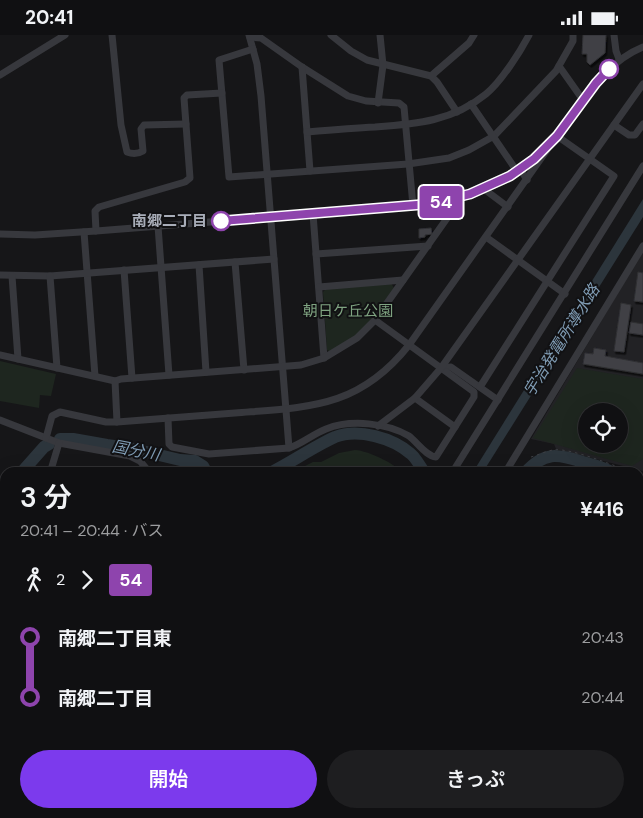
<!DOCTYPE html>
<html lang="ja">
<head>
<meta charset="utf-8">
<style>
  :root { --surface:#101012; --page:#1e1e20; --text:#f1f3f6; --muted:#9c9d9f; --line:#303032; --accent:#7c3aed }
  body { margin:0; font-family:"DM Sans","Noto Sans JP",sans-serif; background:var(--page); color:var(--text); height:100vh; display:flex; flex-direction:column; font-size:19px; white-space:nowrap }
  * { box-sizing:border-box; margin:0 }
  p { font-size:16px; color:var(--muted) }
  .icon { flex:none; width:28px; height:28px; fill:none; stroke:currentColor; stroke-width:2; stroke-linecap:round; stroke-linejoin:round }
  .map { position:relative; flex:1; overflow:hidden }
  .sheet { position:absolute; left:0px; top:432px; width:644px; height:351px; display:flex; flex-direction:column; background:var(--surface); border-radius:15px 15px 0 0; box-shadow:0 5px 20px #0002,0 0 0 1px var(--line) }
  .sheet>* { flex:none }
  .badge { padding:0 10px; border-radius:4px; font-size:18px; line-height:32px }
  .controls { position:absolute; left:578px; top:368px; display:grid; gap:10px }
  .controls a { display:grid; place-items:center; width:50px; height:50px; border-radius:50%; background:var(--surface); box-shadow:0 5px 20px #0002,0 0 0 1px var(--line); font-size:25px }
  .map>.badge { position:absolute; translate:-50% -50%; box-shadow:0 0 0 2px #fff }
  .legs { display:flex; align-items:center; gap:8px; height:55px; padding:0 20px; font-size:16px }
  .legs p { margin-inline-start:auto }
  .headline { display:flex; align-items:center; justify-content:space-between; height:85px; padding:0 20px }
  h1 { font-size:28px; font-weight:600; line-height:38px }
  .cta { display:flex; gap:10px; margin-top:auto; padding:10px 20px }
  .cta a { flex:1; height:58px; border-radius:30px; background:var(--accent); color:#fff; font-size:20px; font-weight:600; line-height:58px; text-align:center }
  .cta a+a { background:var(--page); color:var(--text) }
  ul { padding:0 20px; list-style:none }
  li { display:flex; align-items:center; gap:18px; height:60px; font-size:19px }
  li i { display:grid; place-items:center; width:8px; height:100%; margin:0 6px; background:currentColor }
  li i::after { content:''; width:12px; height:12px; margin:-6px; border:4px solid; border-radius:50%; background:var(--surface) }
  li p { margin-inline-start:auto }
  li:first-child i { background:linear-gradient(#0000 50%,currentColor 0) }
  li:last-child i { background:linear-gradient(currentColor 50%,#0000 0) }
  .status { display:flex; justify-content:space-between; align-items:center; height:35px; padding:0 25px; background:var(--surface); direction:ltr }
  .status svg { height:14px; fill:currentColor }
  .map>svg:first-child { display:block }
  .built { fill:#222225; fill-rule:evenodd }
  .green { fill:#1e261f; fill-rule:evenodd }
  .water { fill:#2c353c }
  .lines { fill:none; stroke-linecap:round; stroke-linejoin:round }
  .river { stroke:#2c353c; stroke-width:12 }
  .building { fill:#404145; stroke:#303034; filter:url(#shadow) }
  .path { stroke:#3d3f44; stroke-width:1; stroke-dasharray:2.5 4; stroke-linecap:butt }
  .minor { stroke:#37383d; stroke-width:7 }
  .line-1-casing { stroke:#fff; stroke-width:11 }
  .line-1 { stroke:#8e44ad; stroke-width:8 }
  .stop-1-dot { fill:#fff; stroke:#8e44ad; stroke-width:2.5 }
  .labels { text-anchor:middle; stroke-width:4; stroke-linejoin:round; paint-order:stroke }
  .stop-label { font-size:15px; font-weight:bold; fill:#a8adb8; stroke:#111113; text-anchor:end }
  .park-label { font-size:15px; fill:#7fa381; stroke:#111113 }
  .water-label { font-size:16px; font-style:italic; fill:#7f9bb3; stroke:#111113 }
</style>
</head>
<body>
<div class="status"><b>20:41</b><svg viewBox="0 0 49 12"><path d="M0 12V9h3v3zM5 12V6h3v6zM10 12V3h3v9zM15 12V0h3v12zM26 1h20v11H26zM47 4h2v5h-2z"/></svg></div>
<div class="map">
<svg width="643" height="783" viewBox="0 0 643 783">
  <defs>
    <filter id="shadow"><feDropShadow dx="1.5" dy="2.5" stdDeviation="0" flood-color="#0009"/></filter>
  </defs>
  <rect width="100%" height="100%" fill="#161618"/>
  <path class="built" d="M643,216V436L556,414L554,409L531,404ZM586,376H619V409H586Z"/>
  <g class="green">
    <path d="M391,248L394,253L369,288L359,299L331,317L327,315L323,257L326,254Z"/>
    <path d="M0,326L56,339L51,361L40,360L39,373L0,366Z"/>
    <path d="M577,333L643,344V424L632,431L533,403ZM586,376H619V409H586Z"/>
    <path d="M355,415C369,416 393,428 402,437H293L313,427H321L339,418Z"/>
    <path d="M0,540L5,542V689L0,692Z"/>
    <path d="M5,758V779H112L105,783H0V759Z"/>
    <path d="M414,779H590L585,783H415Z"/>
  </g>
  <path class="water" d="M643,164V182L483,437H473Z"/>
  <g class="lines">
    <g class="river">
      <path d="M60,404H73L107,410L134,414L180,425L195,426L203,431L207,438"/>
      <path d="M21,438L44,412L49,409"/>
      <path d="M270,438C292,427 313,412 335,402C358,393 393,403 411,419C417,424 420,432 425,438"/>
      <path d="M525,438C544,416 558,419 583,427C594,430 604,432 613,438"/>
      <path d="M0,461L5,456"/>
      <path d="M639,475L643,508"/>
      <path d="M399,783L403,779"/>
    </g>
  </g>
  <g class="building">
    <path d="M583,0H606L605,18L590,30L587,27V19H582Z"/>
    <path d="M431,193L432,199L425,200V202L419,203V194Z"/>
    <path d="M638,237L643,238V267L634,266Z"/>
    <path d="M621,268L631,270L624,317L614,316Z"/>
    <path d="M631,287L643,289V300L629,298Z"/>
    <path d="M594,313L606,315L605,321L643,328V339L583,329L585,318L593,319Z"/>
  </g>
  <g class="lines">
    <g class="path">
      <path d="M531,422C538,420 546,416 553,415C568,412 617,431 632,438"/>
      <path d="M639,441L643,442"/>
    </g>
    <g class="minor">
      <path d="M112,0L121,90L127,117C132,119 138,119 143,116L141,94L144,90L186,89"/>
      <path d="M249,0L257,29L261,61L289,413"/>
      <path d="M331,0L351,16L367,25L431,41L437,47L457,77"/>
      <path d="M614,0L616,16L619,24"/>
      <path d="M250,2L261,3L302,32L348,61L366,66L399,68L404,72L413,171"/>
      <path d="M253,14L219,25L229,142L408,129L449,123L469,115L494,101L556,36L573,6V0"/>
      <path d="M559,31L583,65"/>
      <path d="M302,32L310,136"/>
      <path d="M0,40L65,0"/>
      <path d="M431,41L469,8L474,0"/>
      <path d="M378,68L383,30L380,0"/>
      <path d="M471,69L514,132L522,137L527,145"/>
      <path d="M614,90L629,100H635L643,89"/>
      <path d="M307,97C330,95 353,93 375,92C417,89 453,86 486,59C501,47 520,17 529,0"/>
      <path d="M484,154L508,172"/>
      <path d="M313,179L324,323"/>
      <path d="M158,191L169,340"/>
      <path d="M96,196L95,176L99,172L185,147L190,143L184,63L187,60L222,58"/>
      <path d="M84,197L95,341"/>
      <path d="M0,199L35,200L96,196L413,171C471,165 528,141 564,92C587,61 606,27 643,12"/>
      <path d="M486,202L565,259"/>
      <path d="M316,219L428,211"/>
      <path d="M235,227L244,335"/>
      <path d="M199,230L206,337"/>
      <path d="M124,235L132,343"/>
      <path d="M0,240L50,241L274,224"/>
      <path d="M12,241L18,324"/>
      <path d="M50,241L57,333"/>
      <path d="M319,252L403,245"/>
      <path d="M0,320L115,346L121,344L301,330L324,323L357,303L375,285L455,172L456,164"/>
      <path d="M441,333L451,332L498,365"/>
      <path d="M115,346L117,387"/>
      <path d="M480,352L614,141L557,101"/>
      <path d="M415,363L455,392"/>
      <path d="M168,383L169,409L172,412L209,419L289,413C302,409 313,399 326,394C351,384 387,388 409,401C417,407 426,421 436,422L474,362V357L375,285"/>
      <path d="M0,385L59,408L130,421L140,426L150,438"/>
      <path d="M378,391L415,363L441,333L643,49"/>
      <path d="M46,403L52,381L60,377L106,387H117C156,384 196,381 235,378C310,372 359,373 409,310L547,115"/>
      <path d="M50,438L59,408"/>
      <path d="M452,438L643,131"/>
      <path d="M505,438L643,211"/>
      <path d="M639,610L643,611"/>
      <path d="M639,647L643,617"/>
      <path d="M639,741L643,743"/>
      <path d="M314,779L315,783"/>
      <path d="M167,783L170,779"/>
      <path d="M255,783L257,780L272,779"/>
      <path d="M393,783L397,779"/>
    </g>
  </g>
  <g class="lines">
    <g class="line-1-casing">
      <path id="line-1" d="M221,186L429,169L470,159L510,141L534,124L557,101L596,48L609,34"/>
    </g>
    <use href="#line-1" class="line-1"/>
  </g>
  <g class="stop-1-dot">
    <circle cx="609" cy="34" r="9"/>
    <circle cx="221" cy="186" r="9"/>
  </g>
  <g class="labels">
    <g class="stop-label">
      <text x="207" y="191">南郷二丁目</text>
    </g>
    <g class="park-label">
      <text x="348" y="281">朝日ケ丘公園</text>
    </g>
    <g class="water-label">
      <text transform="translate(561 305) rotate(-58)" y="6">宇治発電所導水路</text>
      <text transform="translate(136 415) rotate(11)" y="6">国分川</text>
    </g>
  </g>
</svg>
<div class="controls">
<a><svg class="icon" aria-label="locate" viewBox="0 0 24 24"><circle cx="12" cy="12" r="6"/><path d="M12 2v4M12 18v4M2 12h4M18 12h4"/></svg></a>
</div>
<b class="badge" style="left:441px;top:167px;background:#8e44ad;color:#fff">54</b>
<section class="sheet">
<div class="headline"><div><h1>3 分</h1><p>20:41 – 20:44 · バス</p></div><b>¥416</b></div>
<div class="legs"><svg class="icon" aria-label="walk" viewBox="0 0 24 24"><circle cx="13" cy="4" r="2"/><path d="M13 8l-2 6 4 7M11 14l-3 7M7 12l3-4h3l4 4"/></svg>2<svg class="icon" aria-label="forward" viewBox="0 0 24 24"><path d="M9 5l7 7-7 7"/></svg><b class="badge" style="background:#8e44ad;color:#fff">54</b></div>
<ul>
<li><i style="color:#8e44ad"></i><b>南郷二丁目東</b><p>20:43</p></li>
<li><i style="color:#8e44ad"></i><b>南郷二丁目</b><p>20:44</p></li>
</ul>
<div class="cta"><a>開始</a><a>きっぷ</a></div>
</section>
</div>
</body>
</html>
